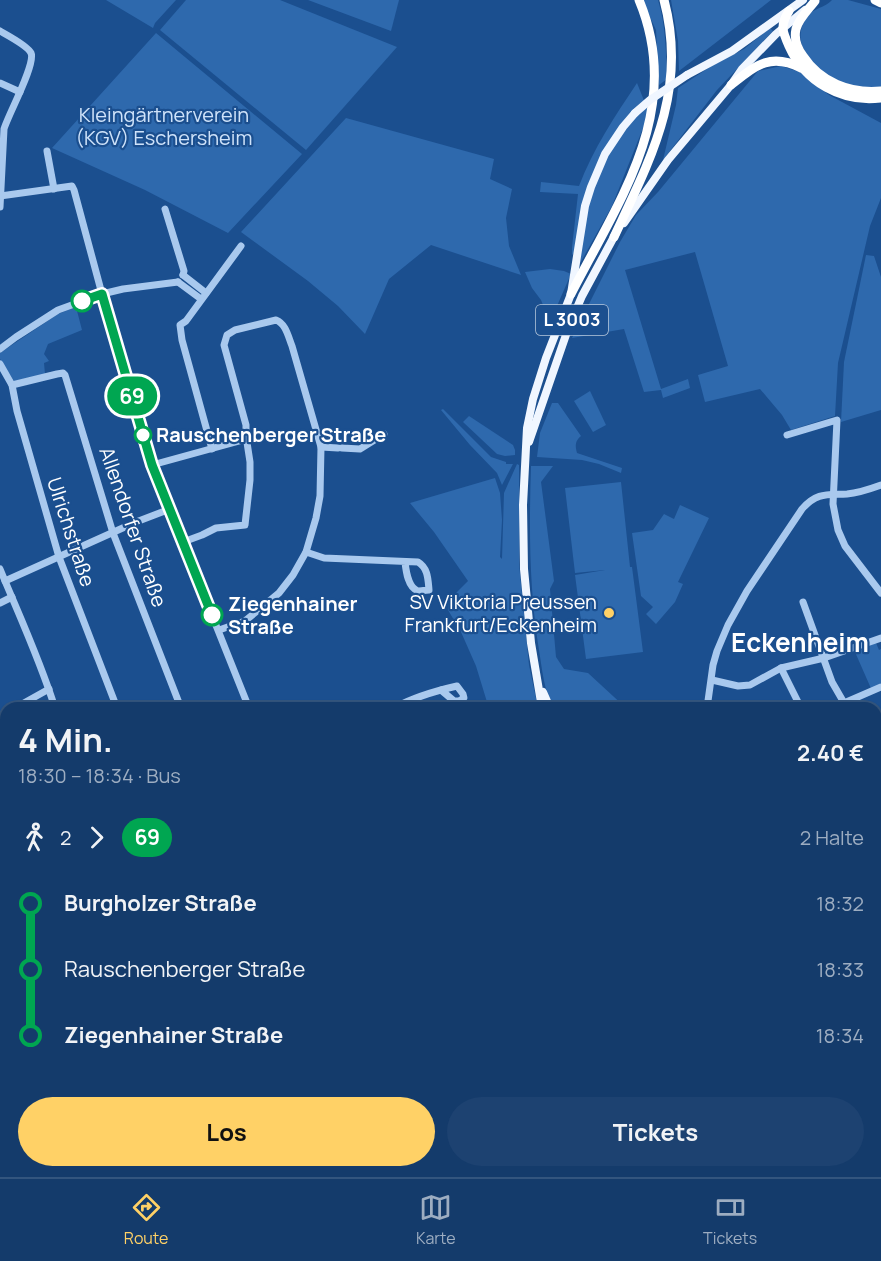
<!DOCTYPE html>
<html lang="de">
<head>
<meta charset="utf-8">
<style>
  :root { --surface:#143b6b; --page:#1d4271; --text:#f1f3f6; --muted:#9dadc1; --line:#33557e; --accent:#ffd166 }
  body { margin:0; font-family:Manrope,sans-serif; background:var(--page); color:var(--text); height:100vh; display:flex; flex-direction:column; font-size:22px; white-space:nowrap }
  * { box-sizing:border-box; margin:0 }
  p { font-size:20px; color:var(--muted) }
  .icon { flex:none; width:33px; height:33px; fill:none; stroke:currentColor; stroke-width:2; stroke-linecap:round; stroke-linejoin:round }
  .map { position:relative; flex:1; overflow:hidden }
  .panel { position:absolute; left:0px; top:702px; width:882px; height:476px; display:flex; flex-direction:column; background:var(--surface); border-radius:18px 18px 0 0; box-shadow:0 2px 4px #0004,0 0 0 2px var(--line) }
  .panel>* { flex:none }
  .badge { padding:0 12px; border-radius:20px; font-size:21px; line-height:39px }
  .map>.badge { position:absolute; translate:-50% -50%; box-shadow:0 0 0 3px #fff }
  .legs { display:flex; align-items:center; gap:9px; height:66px; padding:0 18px; font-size:20px }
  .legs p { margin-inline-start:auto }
  .headline { display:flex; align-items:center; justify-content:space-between; height:102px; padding:0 18px }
  h1 { font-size:33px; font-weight:700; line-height:45px }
  .button { display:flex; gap:12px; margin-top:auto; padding:12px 18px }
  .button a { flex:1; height:69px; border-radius:36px; background:var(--accent); color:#111; font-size:24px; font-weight:700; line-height:69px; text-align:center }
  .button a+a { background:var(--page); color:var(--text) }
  ul { padding:0 18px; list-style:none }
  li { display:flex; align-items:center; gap:21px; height:66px; font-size:22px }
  li i { display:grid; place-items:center; width:9px; height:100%; margin:0 8px; background:currentColor }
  li i::after { content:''; width:15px; height:15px; margin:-8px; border:4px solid; border-radius:50%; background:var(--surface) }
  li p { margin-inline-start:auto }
  li:first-child i { background:linear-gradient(#0000 50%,currentColor 0) }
  li:last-child i { background:linear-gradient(currentColor 50%,#0000 0) }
  .menu { display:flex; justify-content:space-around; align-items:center; height:84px; border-top:2px solid var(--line); background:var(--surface); font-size:16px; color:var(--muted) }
  .menu a { display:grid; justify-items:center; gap:3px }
  .menu .active { color:var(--accent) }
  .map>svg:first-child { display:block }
  .green { fill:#2e69ad }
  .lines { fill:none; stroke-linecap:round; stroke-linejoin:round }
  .minor { stroke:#a9c9ee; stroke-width:7 }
  .major { stroke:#f0f6ff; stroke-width:8 }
  .highway { stroke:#fff; stroke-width:9 }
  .tram { stroke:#fff; stroke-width:1.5 }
  .major-bridge { stroke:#f0f6ff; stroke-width:8 }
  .line-1-casing { stroke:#fff; stroke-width:14 }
  .line-1 { stroke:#00a651; stroke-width:9 }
  .stop-1-dot { fill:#fff; stroke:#00a651; stroke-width:3 }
  .poi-dot { fill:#ffd166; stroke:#1b4f8f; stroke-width:2 }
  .labels { text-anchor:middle; stroke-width:4.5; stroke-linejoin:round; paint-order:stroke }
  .shield { fill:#1b4f8f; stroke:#bbcadd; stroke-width:1.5 }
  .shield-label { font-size:18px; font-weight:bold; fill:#fff }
  .park-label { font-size:20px; fill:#cfe3fa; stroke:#1b4f8f }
  .stop-label { font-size:20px; font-weight:bold; fill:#fff; stroke:#1b4f8f; text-anchor:start }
  .street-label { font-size:20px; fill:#fff; stroke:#1b4f8f }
  .poi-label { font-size:20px; fill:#fff; stroke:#1b4f8f; text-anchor:end }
  .district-label { font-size:26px; font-weight:bold; fill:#fff; stroke:#1b4f8f }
</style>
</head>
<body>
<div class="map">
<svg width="881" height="1177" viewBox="0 0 881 1177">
  <rect width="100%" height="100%" fill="#1b4f8f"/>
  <g class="green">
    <path d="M106,0H176L155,23L153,28Z"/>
    <path d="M186,0H280L397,47L306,150L160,30Z"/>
    <path d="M308,0H399L391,31Z"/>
    <path d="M642,0H658C666,26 666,52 667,79L659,85L656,30Z"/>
    <path d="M671,0H771L679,71L678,41Z"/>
    <path d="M832,0H848L881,9V87C864,88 848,86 832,79C828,77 824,73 821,70C807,58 794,42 804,22C812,6 821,11 832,0Z"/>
    <path d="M770,28L773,31L717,90L663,160L676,105L678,88L713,65L744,49Z"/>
    <path d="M156,33L302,154L228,233L145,190L52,148Z"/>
    <path d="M781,66L800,72L829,95L881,123V198L870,226L838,363L835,416L791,430L782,415L760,389L705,402L698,375L728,366L695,252L625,270L661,389L688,379L690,388L663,398L661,390L644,392L624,329L572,338L620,242L636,215L658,192L758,71Z"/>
    <path d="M637,83L649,113L612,206L578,267L581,246L572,255V247L578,194L540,192L541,182L579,186C593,149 615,116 637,83Z"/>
    <path d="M346,118L494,159L490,179L512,189L506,218L509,246L521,275L431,245L389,279L365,334L338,306L308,281L241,232Z"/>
    <path d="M866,255L874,256L881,277V410L841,422L844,362Z"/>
    <path d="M550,269L564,271L571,274L553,315L545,310L541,300L532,288L525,272Z"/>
    <path d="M76,307L82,330L48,344L44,354L49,361L44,363L45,374L14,381L0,359V353L58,314Z"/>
    <path d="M590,391L606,425L593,432L574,401Z"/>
    <path d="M552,403H558L581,436C575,441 575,445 577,453L622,468L621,473L599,464L582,460L537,457L540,433Z"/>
    <path d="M443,409L491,457L506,462V464H513L502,485L497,473L470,445L441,410Z"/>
    <path d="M469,416L513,445L515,450V455L505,456L497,454L463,422Z"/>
    <path d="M517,464L519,465V564L529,665L538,708H459L458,706L487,702L476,666L461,632L448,610L449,600L468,581L434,532L410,503L495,478L500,493L502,520L500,557L502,559L504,493Z"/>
    <path d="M531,466H553L541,482L554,581L550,589L556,657L564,669L588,673L626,708H553C544,690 542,669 539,650C529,589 529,527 531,466Z"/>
    <path d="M621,482L630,567H632L643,652L586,659L575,575L605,570L575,573L565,488Z"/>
    <path d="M680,505L709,518L678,582L683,584L675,602L656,624L646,614L653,607L641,596L632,533L653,530L664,514L674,519Z"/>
    <path d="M876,643L879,650L881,649V690L873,693L855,652Z"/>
    <path d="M394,1172H579L581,1176L611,1172H635L632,1177H373Z"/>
    <path d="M644,1172H801H798L799,1177H641Z"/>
  </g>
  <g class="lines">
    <g class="minor">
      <path d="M0,31C7,35 28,46 31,53C36,64 8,115 4,129L0,207"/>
      <path d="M0,83L20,92"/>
      <path d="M47,151L54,189"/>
      <path d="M0,196L72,186L74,190L102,294L152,465L249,708"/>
      <path d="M165,209L184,271L183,275"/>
      <path d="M183,275L206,293"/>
      <path d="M178,282L201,299"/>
      <path d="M0,349L16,337L58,310L102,294L123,289L178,282"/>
      <path d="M0,364L12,385L17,411L59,557L117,708"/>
      <path d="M12,385L57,374L63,373L65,375L113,533L181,708"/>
      <path d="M787,435L837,420L833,504L838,530L845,546L881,593"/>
      <path d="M321,447L338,448"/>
      <path d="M342,448L360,449L384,434"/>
      <path d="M212,449L182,340L180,325L186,321L241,246"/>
      <path d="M152,465L243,440L246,436V425L224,345L227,335L235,330L276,320C286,324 288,336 292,346L321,447L320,496L316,518L306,552L293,575L279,593L245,621L219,630"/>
      <path d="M183,542L202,535L216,528L245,525L250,480V462L246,436"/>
      <path d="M306,552L324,558L418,562C428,568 428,579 429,590C427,590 420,591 418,591C408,588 406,571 405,562"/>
      <path d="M0,569C19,615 40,660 55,708"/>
      <path d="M5,581L136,522L170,509"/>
      <path d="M803,602L832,682L847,708"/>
      <path d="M0,603L12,597"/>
      <path d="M781,668L801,708"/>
      <path d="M712,680L738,686L750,685L781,668L824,658L881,638"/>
      <path d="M844,703L881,687"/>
      <path d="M15,708L49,689"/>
      <path d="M394,708C414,697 435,691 457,686L463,694L464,698L459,701H454L441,690"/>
      <path d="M707,708L713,665L717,651L728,625L747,591L802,509C817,492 827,495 847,494C858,493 870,489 881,485"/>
      <path d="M0,716L6,713"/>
      <path d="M876,750L881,749"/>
      <path d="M0,773L6,784"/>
      <path d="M0,824L6,821"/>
      <path d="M876,844L881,843"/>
      <path d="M876,883L881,892"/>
      <path d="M876,995L881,994"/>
      <path d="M0,1053L6,1052"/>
      <path d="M0,1141L6,1139"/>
      <path d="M30,1172L32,1177"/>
      <path d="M71,1177L88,1172"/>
      <path d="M233,1177L256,1172"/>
    </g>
    <g class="major">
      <path d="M687,75L732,51L803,0"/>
      <path d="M624,223L668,160L731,85L742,69L776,34L805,10"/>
      <path d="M529,442L568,329L582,296L616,233"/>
      <path d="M543,692L550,708"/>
      <path d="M542,708L531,643L524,569L523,505L527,428L533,399L546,358L571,294L585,206L591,187L605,154L623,127L635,113"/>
      <path d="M0,891L6,900"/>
      <path d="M0,916L6,924"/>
      <path d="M0,973L6,972"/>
      <path d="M0,983L6,981"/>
      <path d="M876,1149L881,1154"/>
      <path d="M119,1172L121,1177"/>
      <path d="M132,1172L134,1177"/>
    </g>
    <g class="highway">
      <path d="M875,0L881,3"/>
      <path d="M815,1C808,10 799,18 796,29C794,38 797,48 803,56C820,82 850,94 881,91"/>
      <path d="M789,11C780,25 782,31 789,46C805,82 842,103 881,98"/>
      <path d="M731,85C755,66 770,52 801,68"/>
      <path d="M614,237C651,158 688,90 664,0"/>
      <path d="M571,294C619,200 685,110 639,0"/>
    </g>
    <g class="tram">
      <path d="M0,904L6,913"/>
      <path d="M124,1172L126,1177"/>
    </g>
    <path class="major-bridge" d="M635,113L650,100L687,75"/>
  </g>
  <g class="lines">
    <g class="line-1-casing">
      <path id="line-1" d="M82,301L102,294L152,465L212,615"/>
    </g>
    <use href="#line-1" class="line-1"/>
  </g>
  <g class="stop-1-dot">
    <circle cx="82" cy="301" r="10"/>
    <circle cx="143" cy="435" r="8"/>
    <circle cx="212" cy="615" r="10"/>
  </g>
  <circle class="poi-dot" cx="609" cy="613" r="6"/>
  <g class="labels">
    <rect class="shield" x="536" y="305" width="72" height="30" rx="4.5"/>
    <g class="shield-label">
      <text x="572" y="326">L 3003</text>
    </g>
    <g class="park-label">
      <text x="164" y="122">Kleingärtnerverein<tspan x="164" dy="23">(KGV) Eschersheim</tspan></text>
    </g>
    <g class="stop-label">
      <text x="156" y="442">Rauschenberger Straße</text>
      <text x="228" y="611">Ziegenhainer<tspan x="228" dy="23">Straße</tspan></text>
    </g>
    <g class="street-label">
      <text transform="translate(133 527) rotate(71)" y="7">Allendorfer Straße</text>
      <text transform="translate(71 532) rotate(72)" y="7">Ulrichstraße</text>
    </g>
    <g class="poi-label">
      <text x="597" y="609">SV Viktoria Preussen<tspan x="597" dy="23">Frankfurt/Eckenheim</tspan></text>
    </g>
    <g class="district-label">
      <text x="800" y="652">Eckenheim</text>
    </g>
  </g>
</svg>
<b class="badge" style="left:132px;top:396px;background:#00a651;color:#fff">69</b>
<section class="panel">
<div class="headline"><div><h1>4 Min.</h1><p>18:30 – 18:34 · Bus</p></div><b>2.40 €</b></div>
<div class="legs"><svg class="icon" aria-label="walk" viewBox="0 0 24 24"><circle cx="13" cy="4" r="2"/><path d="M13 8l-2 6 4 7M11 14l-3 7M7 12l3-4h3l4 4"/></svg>2<svg class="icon" aria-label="forward" viewBox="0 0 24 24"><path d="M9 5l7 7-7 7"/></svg><b class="badge" style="background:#00a651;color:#fff">69</b><p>2 Halte</p></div>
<ul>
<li><i style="color:#00a651"></i><b>Burgholzer Straße</b><p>18:32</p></li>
<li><i style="color:#00a651"></i><span>Rauschenberger Straße</span><p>18:33</p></li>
<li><i style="color:#00a651"></i><b>Ziegenhainer Straße</b><p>18:34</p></li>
</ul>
<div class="button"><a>Los</a><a>Tickets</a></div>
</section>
</div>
<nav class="menu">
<a class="active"><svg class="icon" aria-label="directions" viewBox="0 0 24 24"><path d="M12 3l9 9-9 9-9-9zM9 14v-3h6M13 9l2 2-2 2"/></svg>Route</a>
<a><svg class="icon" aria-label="map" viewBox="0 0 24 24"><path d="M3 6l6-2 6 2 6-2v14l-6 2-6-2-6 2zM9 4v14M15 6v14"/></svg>Karte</a>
<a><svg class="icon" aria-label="tickets" viewBox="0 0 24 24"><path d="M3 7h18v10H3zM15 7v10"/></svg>Tickets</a>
</nav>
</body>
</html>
